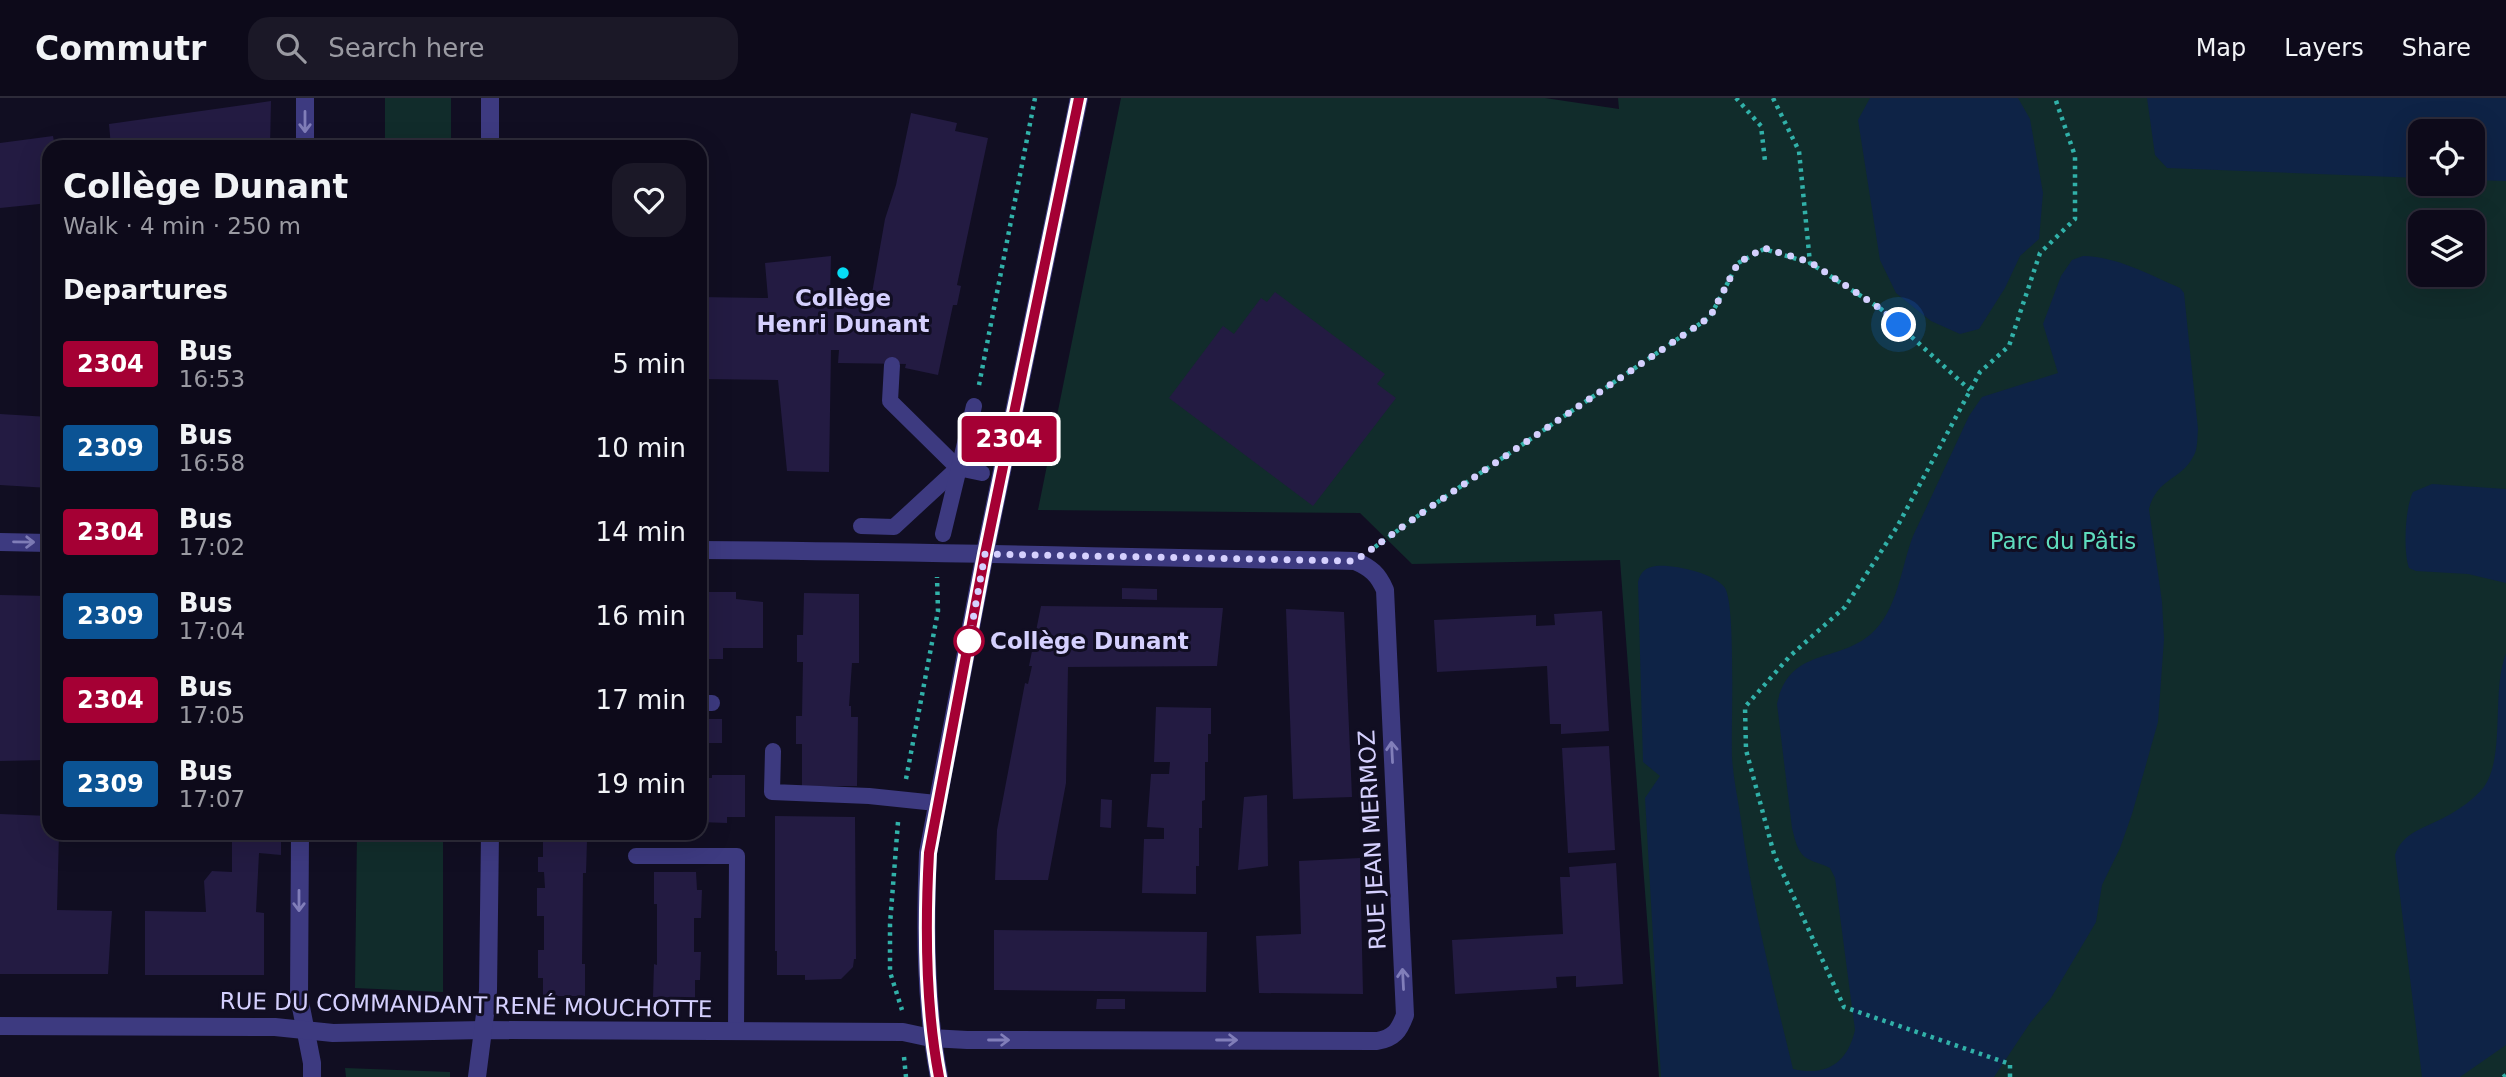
<!DOCTYPE html>
<html lang="en">
<head>
<meta charset="utf-8">
<style>
  :root { --surface:#0d0a1a; --page:#1b1827; --text:#f1f3f6; --muted:#9a9aa2; --line:#2d2b39 }
  body { margin:0; font-family:"DejaVu Sans",sans-serif; background:var(--page); color:var(--text); height:100vh; display:flex; flex-direction:column; font-size:26px; white-space:nowrap }
  * { box-sizing:border-box; margin:0 }
  p { font-size:23px; color:var(--muted) }
  .icon { flex:none; width:38px; height:38px; fill:none; stroke:currentColor; stroke-width:2; stroke-linecap:round; stroke-linejoin:round }
  .map { position:relative; flex:1; overflow:hidden }
  .side { position:absolute; left:42px; top:42px; width:665px; height:700px; display:flex; flex-direction:column; background:var(--surface); border-radius:21px; box-shadow:0 7px 28px #0002,0 0 0 2px var(--line) }
  .side>* { flex:none }
  .badge { padding:0 14px; border-radius:5px; font-size:24px; line-height:46px }
  .controls { position:absolute; left:2408px; top:21px; display:grid; gap:14px }
  .controls a { display:grid; place-items:center; width:77px; height:77px; border-radius:14px; background:var(--surface); box-shadow:0 7px 28px #0002,0 0 0 2px var(--line); font-size:35px }
  .you { position:absolute; width:35px; height:35px; margin:-18px; border:5px solid #fff; border-radius:50%; background:#1a73e8; box-shadow:0 0 0 10px #1a73e833 }
  .map>.badge { position:absolute; translate:-50% -50%; box-shadow:0 0 0 4px #fff }
  h2 { padding:0 21px; font-size:26px; line-height:63px }
  .round { display:grid; place-items:center; flex:none; width:74px; height:74px; border-radius:21px; background:var(--page) }
  .head { display:flex; align-items:center; justify-content:space-between; height:119px; padding:0 21px }
  h1 { font-size:33px; font-weight:600; line-height:52px }
  ul { padding:0; list-style:none }
  li { display:flex; align-items:center; gap:21px; height:84px; padding:0 21px }
  li div { flex:1 }
  li b { display:block; font-size:26px }
  li em { font-style:normal }
  li .badge { min-width:77px; font-weight:700; text-align:center }
  header { display:flex; align-items:center; gap:42px; box-sizing:border-box; height:98px; padding:0 35px; background:var(--surface); border-bottom:2px solid var(--line) }
  header strong { font-size:33px }
  nav { display:flex; gap:38px; margin-inline-start:auto; font-size:24px }
  .search { width:490px; height:63px; background:var(--page); display:flex; align-items:center; gap:18px; box-sizing:border-box; padding:0 24px; border-radius:21px; color:var(--muted); font-size:26px }
  .map>svg:first-child { display:block }
  .green { fill:#112c2b; fill-rule:evenodd }
  .water { fill:#0e2346 }
  .building { fill:#231b42 }
  .lines { fill:none; stroke-linecap:round; stroke-linejoin:round }
  .path { stroke:#31b1a9; stroke-width:4.5; stroke-dasharray:3.5 5; stroke-linecap:butt }
  .service { stroke:#3d3a80; stroke-width:16 }
  .minor { stroke:#3d3a80; stroke-width:18 }
  .tertiary { stroke:#3d3a80; stroke-width:18 }
  .oneway { stroke:#817eb9 }
  .line-casing { stroke:#fff; stroke-width:16 }
  .line { stroke:#a50034; stroke-width:10 }
  .walk { stroke:#d5d0fe; stroke-width:7; stroke-dasharray:0 12.6 }
  .poi-dot { fill:#06dcf4; stroke:#110e22; stroke-width:2.5 }
  .stop-dot { fill:#fff; stroke:#a50034; stroke-width:3.5 }
  .labels { text-anchor:middle; stroke-width:6; stroke-linejoin:round; paint-order:stroke }
  .poi-label { font-size:23px; font-weight:bold; fill:#d5d0fe; stroke:#110e22 }
  .park-label { font-size:23px; fill:#5edcbd; stroke:#110e22 }
  .stop-label { font-size:23px; font-weight:bold; fill:#d5d0fe; stroke:#110e22; text-anchor:start }
  .street-label { font-size:23px; fill:#d5d0fe; stroke:#110e22 }
</style>
</head>
<body>
<header>
<strong>Commutr</strong>
<div class="search"><svg class="icon" aria-label="search" viewBox="0 0 24 24"><circle cx="10" cy="10" r="6"/><path d="M15 15l6 6"/></svg>Search here</div>
<nav><a>Map</a><a>Layers</a><a>Share</a></nav>
</header>
<div class="map">
<svg width="2506" height="979" viewBox="0 0 2506 979">
  <rect width="100%" height="100%" fill="#110e22"/>
  <g class="green">
    <rect x="385" y="0" width="66" height="49"/>
    <path d="M1121,0H1545L1619,11L1618,0H2506V979H1659L1620,462L1412,466L1360,415L1038,412ZM2420,33H2473V86H2420ZM2420,124H2473V177H2420Z"/>
    <path d="M357,735H443V894L355,890Z"/>
    <path d="M345,970L450,974V979H346Z"/>
  </g>
  <g class="water">
    <path d="M1870,0H2018L2030,21L2043,95L2039,141L2020,158L2005,190L1979,231L1960,236L1931,223L1896,195L1880,162L1858,22Z"/>
    <path d="M2147,0H2506V83L2473,82V33H2420V80L2167,70L2155,57Z"/>
    <path d="M2083,158C2118,159 2148,176 2180,190L2184,195L2198,331C2197,341 2198,351 2193,359C2181,382 2157,380 2149,411L2162,504L2164,541L2158,624L2132,716L2120,750L2102,787L2096,824L2051,900L2030,925L1994,979H1661L1645,700L1660,678L1643,664L1638,484C1641,473 1645,470 1656,468C1673,466 1715,475 1725,490C1736,508 1731,630 1732,659C1733,680 1738,701 1741,722C1752,806 1773,889 1793,971C1827,979 1848,964 1855,932L1835,780L1830,770C1823,766 1815,765 1808,761C1797,755 1795,741 1792,730L1777,606C1789,549 1836,566 1871,536C1898,512 1901,469 1913,438L1969,318L1982,299L2058,275L2043,226L2061,178L2072,162Z"/>
    <path d="M2432,386L2506,391V485L2468,476L2416,473L2409,470C2403,453 2405,410 2413,394Z"/>
    <path d="M2506,556V947L2460,979H2422L2395,757C2402,734 2426,730 2445,719C2459,712 2474,701 2484,689C2506,657 2491,592 2506,556Z"/>
  </g>
  <g class="building">
    <path d="M271,3L270,49H111L109,26Z"/>
    <path d="M911,15L957,25L955,33L988,40L957,187L961,188L957,207H953L938,277L905,270L906,266L838,265L839,252H831L829,374L787,373L778,282L700,281V199L768,200L765,165L831,158L830,200L871,201L885,121L896,87Z"/>
    <path d="M53,38L55,49H49V105L0,110V45Z"/>
    <path d="M1275,194L1385,276L1377,286L1396,300L1313,408L1169,300L1223,228L1234,236L1261,200L1267,204Z"/>
    <path d="M0,316L49,319V390L0,387Z"/>
    <path d="M1122,490L1157,491V502L1122,501Z"/>
    <path d="M700,494H736V501L763,504V550H723V561H700Z"/>
    <path d="M804,495L859,496V565H852L849,608H851V619H858L857,688H802V646H796V618H802L803,564H797V537H803Z"/>
    <path d="M0,497L49,498V662L0,663Z"/>
    <path d="M1041,508L1223,510L1217,568L1068,569L1066,685L1048,782H995L997,732L1025,585L1028,586L1032,568H1029Z"/>
    <path d="M1286,511L1344,514L1352,699L1293,701Z"/>
    <path d="M1602,513L1609,633L1561,636V626H1550L1547,568L1437,574L1434,522L1536,517V528L1555,527L1554,516Z"/>
    <path d="M1156,609L1211,610V636H1208V664H1205V702L1202,703V730H1199V768H1196V796L1142,795L1144,741H1164V730L1147,729L1151,676H1169L1170,664H1154Z"/>
    <rect x="700" y="621" width="22" height="24"/>
    <path d="M1609,648L1615,752L1568,755L1562,650Z"/>
    <path d="M712,677H745V719H727V725L700,724V680H712Z"/>
    <path d="M1267,697L1268,768L1238,772L1244,699Z"/>
    <path d="M1101,701L1112,702L1111,730L1100,729Z"/>
    <path d="M0,716L49,718V735H59L57,812L112,813L108,876H0Z"/>
    <path d="M775,718L855,719L856,861H854L853,869L841,881L805,882V877H777V853H775Z"/>
    <path d="M232,735H281V757L259,755L256,814L264,815V877H145V813L206,814L204,783L212,773L232,774Z"/>
    <path d="M516,735H577V740L568,741L587,742L586,775H583L582,866H585V898H543V880H538V852H544V818H537V790H545L544,774H538V759H543V741H516Z"/>
    <path d="M1360,760L1363,896L1259,895L1256,838L1301,836L1299,763Z"/>
    <path d="M1616,765L1623,886L1576,889V878L1556,879L1557,890L1455,896L1452,842L1563,836L1560,779H1570L1569,769Z"/>
    <path d="M654,774H696L697,792H702L701,820H694V854H701L700,882H695V900L653,899L654,866L657,867V806H654Z"/>
    <path d="M994,832L1207,834L1206,894L994,892Z"/>
    <path d="M1097,901H1125V911H1096Z"/>
  </g>
  <g class="lines">
    <g class="path">
      <path d="M1736,0L1761,28L1765,63"/>
      <path d="M1773,0L1799,53L1810,165L1881,211L1970,292"/>
      <path d="M979,287L1035,0"/>
      <path d="M1375,449L1426,412L1710,219L1738,165L1764,151L1810,165"/>
      <path d="M906,681L938,513L937,479"/>
      <path d="M898,724L890,826V874L902,912"/>
      <path d="M904,959L906,979"/>
      <path d="M2010,979V966L1844,909L1774,756L1746,652L1745,609L1790,558L1845,509L1897,429L1980,274L2009,248L2040,155L2075,121V58L2055,0"/>
      <path d="M2503,979L2506,977"/>
    </g>
    <g class="service">
      <path d="M892,267L890,303L958,370L982,375"/>
      <path d="M861,428L894,429L958,370"/>
      <path d="M943,436L974,308"/>
      <path d="M700,605H712"/>
      <path d="M773,653L772,694L869,698L936,705"/>
      <path d="M636,758H737L736,934"/>
    </g>
    <g class="minor">
      <path d="M305,49V0"/>
      <path d="M490,49V0"/>
      <path d="M0,444L49,445"/>
      <path d="M300,735L299,899L312,965V979"/>
      <path d="M0,928L275,929L333,935L483,932L903,934L931,940L967,942L1377,943C1394,940 1399,933 1405,917L1385,492C1378,476 1371,470 1355,463C1137,460 918,453 700,452"/>
      <path d="M477,979L488,893L490,735"/>
    </g>
    <path class="tertiary" d="M939,979C925,906 925,829 928,755L985,455L1079,0"/>
  </g>
  <defs><path id="oneway-shaft" d="M-6 0H5M1.5-3L5.5 0L1.5 3" fill="none" stroke-width="1.6" stroke-linecap="round" stroke-linejoin="round" transform="scale(1.75)"/></defs>
  <g class="oneway">
    <use href="#oneway-shaft" transform="translate(305 24) rotate(90)"/>
    <use href="#oneway-shaft" transform="translate(24 444) rotate(1)"/>
    <use href="#oneway-shaft" transform="translate(1392 654) rotate(-93)"/>
    <use href="#oneway-shaft" transform="translate(299 803) rotate(90)"/>
    <use href="#oneway-shaft" transform="translate(1403 881) rotate(-93)"/>
    <use href="#oneway-shaft" transform="translate(999 942)"/>
    <use href="#oneway-shaft" transform="translate(1227 942)"/>
  </g>
  <g class="lines">
    <g class="line-casing">
      <path id="line" d="M939,979C925,906 925,829 929,755L985,456L1079,0"/>
    </g>
    <use href="#line" class="line"/>
    <path class="walk" d="M969,543L985,456L1355,463L1426,412L1710,219L1738,165L1764,150L1810,164L1881,211L1899,227"/>
  </g>
  <circle class="poi-dot" cx="843" cy="175" r="7"/>
  <circle class="stop-dot" cx="969" cy="543" r="14"/>
  <g class="labels">
    <g class="poi-label">
      <text x="843" y="208">Collège<tspan x="843" dy="26">Henri Dunant</tspan></text>
    </g>
    <g class="park-label">
      <text x="2063" y="451">Parc du Pâtis</text>
    </g>
    <g class="stop-label">
      <text x="990" y="551">Collège Dunant</text>
    </g>
    <g class="street-label">
      <text transform="translate(1372 742) rotate(-93)" y="8">RUE JEAN MERMOZ</text>
      <text transform="translate(466 907) rotate(1)" y="8">RUE DU COMMANDANT RENÉ MOUCHOTTE</text>
    </g>
  </g>
</svg>
<div class="controls">
<a><svg class="icon" aria-label="locate" viewBox="0 0 24 24"><circle cx="12" cy="12" r="6"/><path d="M12 2v4M12 18v4M2 12h4M18 12h4"/></svg></a>
<a><svg class="icon" aria-label="layers" viewBox="0 0 24 24"><path d="M12 4l9 5-9 5-9-5zM3 14l9 5 9-5"/></svg></a>
</div>
<div class="you" style="left:1899px;top:227px"></div>
<b class="badge" style="left:1009px;top:341px;background:#a50034;color:#fff">2304</b>
<section class="side">
<div class="head"><div><h1>Collège Dunant</h1><p>Walk · 4 min · 250 m</p></div><a class="round"><svg class="icon" aria-label="heart" viewBox="0 0 24 24"><path d="M12 20l-8-8c-3-5 5-10 8-4 3-6 11-1 8 4z"/></svg></a></div>
<h2>Departures</h2>
<ul>
<li><span class="badge" style="background:#a50034;color:#fff">2304</span><div><b>Bus</b><p>16:53</p></div><em>5 min</em></li>
<li><span class="badge" style="background:#0b5394;color:#fff">2309</span><div><b>Bus</b><p>16:58</p></div><em>10 min</em></li>
<li><span class="badge" style="background:#a50034;color:#fff">2304</span><div><b>Bus</b><p>17:02</p></div><em>14 min</em></li>
<li><span class="badge" style="background:#0b5394;color:#fff">2309</span><div><b>Bus</b><p>17:04</p></div><em>16 min</em></li>
<li><span class="badge" style="background:#a50034;color:#fff">2304</span><div><b>Bus</b><p>17:05</p></div><em>17 min</em></li>
<li><span class="badge" style="background:#0b5394;color:#fff">2309</span><div><b>Bus</b><p>17:07</p></div><em>19 min</em></li>
</ul>
</section>
</div>
</body>
</html>
